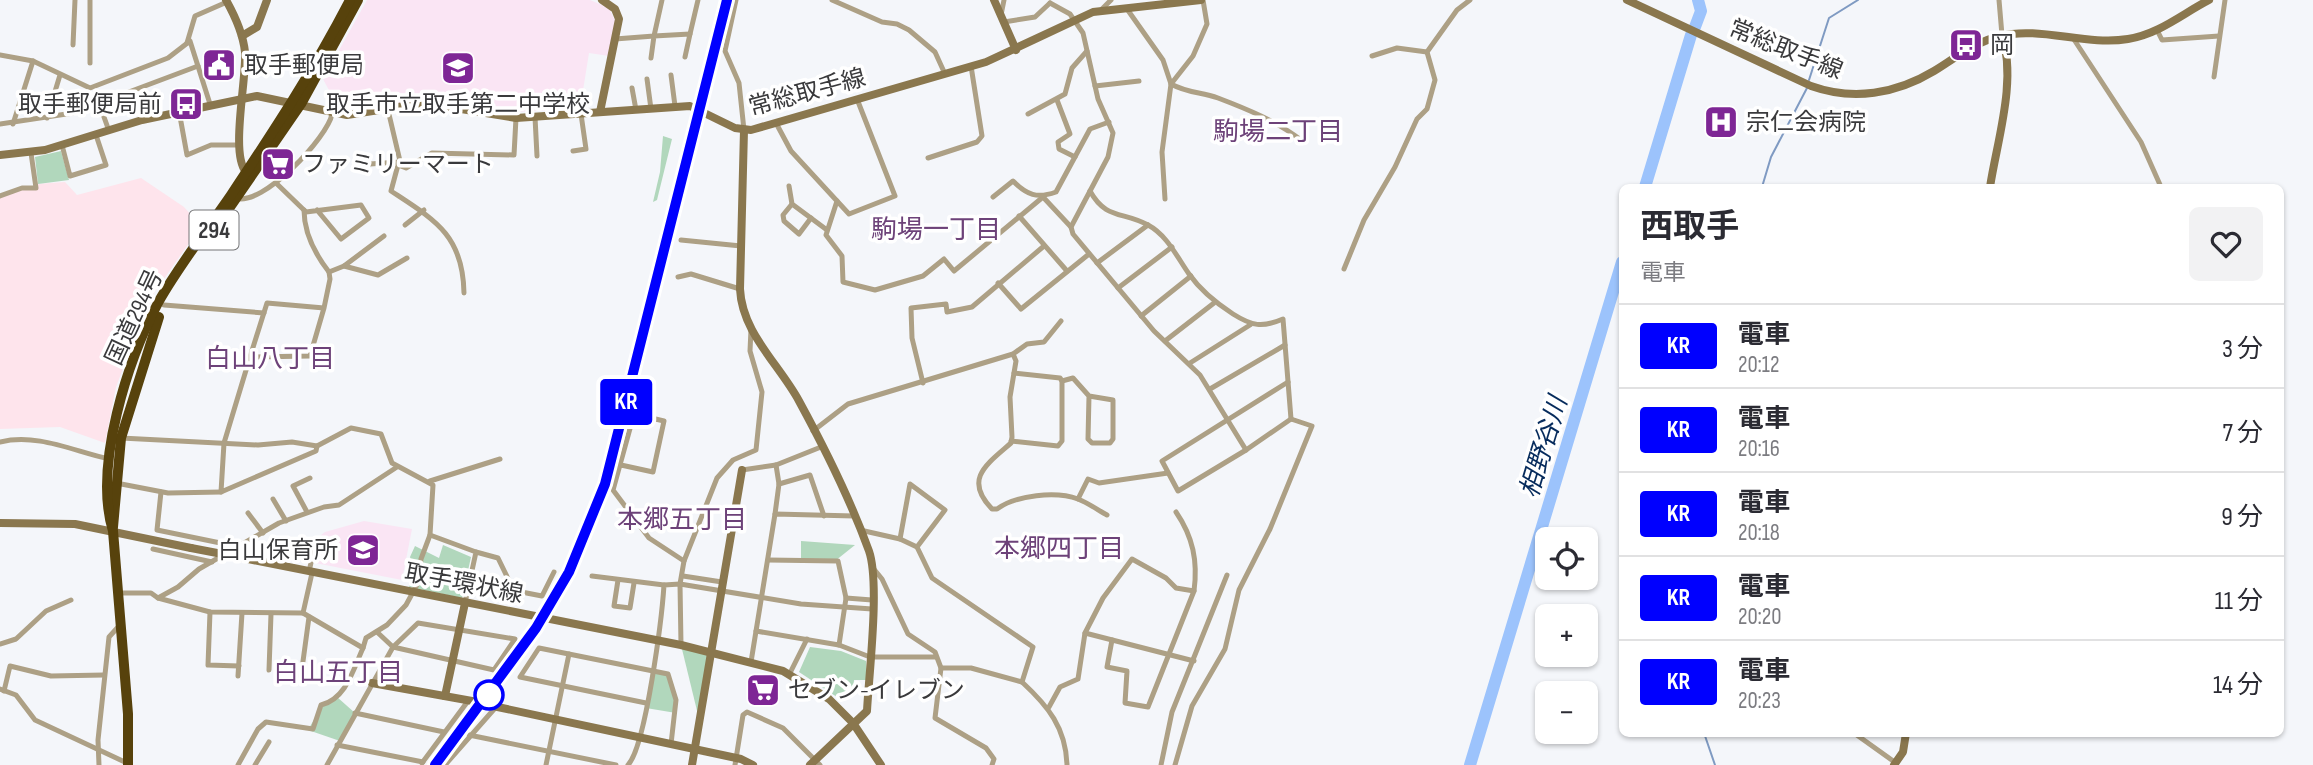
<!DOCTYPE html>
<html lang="ja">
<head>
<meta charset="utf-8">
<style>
  :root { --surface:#fff; --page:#f2f2f3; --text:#2b2b33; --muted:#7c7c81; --line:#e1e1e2 }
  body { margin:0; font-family:"Sofia Sans Condensed","Noto Sans JP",sans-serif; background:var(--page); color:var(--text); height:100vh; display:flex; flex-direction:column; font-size:26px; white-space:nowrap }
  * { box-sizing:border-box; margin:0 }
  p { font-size:23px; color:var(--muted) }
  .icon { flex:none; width:38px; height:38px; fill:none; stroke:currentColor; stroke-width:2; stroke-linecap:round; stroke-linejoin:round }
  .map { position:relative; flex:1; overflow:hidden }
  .details { position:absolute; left:1619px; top:184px; width:665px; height:553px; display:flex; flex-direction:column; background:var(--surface); border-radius:10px; box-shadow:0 2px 5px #0004 }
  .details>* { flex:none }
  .badge { padding:0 14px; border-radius:5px; font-size:24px; line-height:46px }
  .fabs { position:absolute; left:1535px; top:527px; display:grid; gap:14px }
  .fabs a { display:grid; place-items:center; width:63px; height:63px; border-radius:10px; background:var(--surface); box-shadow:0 2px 5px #0004; font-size:35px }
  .map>.badge { position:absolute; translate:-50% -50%; box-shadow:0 0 0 4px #fff }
  .round { display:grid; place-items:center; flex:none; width:74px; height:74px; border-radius:10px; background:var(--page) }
  .overview { display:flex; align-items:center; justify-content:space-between; height:119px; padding:0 21px }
  h1 { font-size:33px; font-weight:700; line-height:52px }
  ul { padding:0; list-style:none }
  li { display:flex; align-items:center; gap:21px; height:84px; padding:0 21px; border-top:2px solid var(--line) }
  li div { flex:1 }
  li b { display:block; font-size:26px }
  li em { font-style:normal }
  li .badge { min-width:77px; font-weight:700; text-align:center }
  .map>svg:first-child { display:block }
  .industrial { fill:#fee4ec }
  .education { fill:#fae5f4 }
  .green { fill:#b1d7bc }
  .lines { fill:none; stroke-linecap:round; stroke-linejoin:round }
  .stream { stroke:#7f9ac2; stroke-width:2 }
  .river { stroke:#9cc3fc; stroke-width:12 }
  .street { stroke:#ada085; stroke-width:5 }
  .secondary { stroke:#8a774e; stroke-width:8 }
  .highway { stroke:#57420c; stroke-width:10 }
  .rail { stroke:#858689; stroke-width:2; stroke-dasharray:12 12; stroke-linecap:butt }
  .secondary-bridge { stroke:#8a774e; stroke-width:8 }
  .line-casing { stroke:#fff; stroke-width:16 }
  .line { stroke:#00f; stroke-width:10 }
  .stop-dot { fill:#fff; stroke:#00f; stroke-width:3.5 }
  .labels { text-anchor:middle; stroke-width:7; stroke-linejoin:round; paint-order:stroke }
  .shield { fill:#fff; stroke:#757576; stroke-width:2 }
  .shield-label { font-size:23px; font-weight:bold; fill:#3a3a3c }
  .poi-label { font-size:24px; fill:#3a3a3c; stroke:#fff; text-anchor:start }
  .street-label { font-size:24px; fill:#3a3a3c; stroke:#fff }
  .neighbourhood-label { font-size:26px; fill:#6d4279; stroke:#fff }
  .water-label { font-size:26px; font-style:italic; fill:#062b5c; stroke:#fff }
</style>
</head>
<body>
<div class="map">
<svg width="2313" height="765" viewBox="0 0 2313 765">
  <rect width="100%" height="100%" fill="#f4f6fa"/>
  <path class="industrial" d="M141,178L184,207L201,226L154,293L140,324L116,387L105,443L60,427L0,429V198L21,189H37V184L65,182L77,195Z"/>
  <g class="education">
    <path d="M367,0H590L609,8L616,23L609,56L589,53L580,109L492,113L465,102L433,99L375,107L331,94L323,79Z"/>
    <path d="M364,521L412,529L402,580L315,563L320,536L325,532Z"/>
  </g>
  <g class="green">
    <path d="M663,136L672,139L657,200L653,202L660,172Z"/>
    <path d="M61,151L69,180L38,184L35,157Z"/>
    <path d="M801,541L855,545L835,561H801Z"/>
    <path d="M443,545L471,557L462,598L409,587L415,574L410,557L415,546L439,558Z"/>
    <path d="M681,645L713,652L700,723Z"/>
    <path d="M810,647L841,651L866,661L867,680H854L853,690L843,701L799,672Z"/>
    <path d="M653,671L668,674L676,700V713L646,708Z"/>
    <path d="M337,697L355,713L340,741L308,730L323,704Z"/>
  </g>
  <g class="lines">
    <g class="stream">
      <path d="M1809,80L1829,18L1858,0"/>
      <path d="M1762,187L1771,157L1807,88"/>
      <path d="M1704,733L1715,765"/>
    </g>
    <g class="river">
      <path d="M1695,27L1701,11L1698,0"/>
      <path d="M1645,187L1691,35"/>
      <path d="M1470,765L1622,262"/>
    </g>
    <g class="street">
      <path d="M736,0L725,51L739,83L744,130"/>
      <path d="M832,0L882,22L897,24L909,30L935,52L945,74"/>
      <path d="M1203,0L1207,24L1193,56L1171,84C1187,93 1201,92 1218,98C1247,109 1276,121 1301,140"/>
      <path d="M1999,0L2002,35"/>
      <path d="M1050,3L1070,14L1083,33L1098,99L1113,133L1108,157L1071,227L1073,234L1154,331L1200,375L1246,450"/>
      <path d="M1127,9L1163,60L1171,84L1162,152L1165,199"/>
      <path d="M1101,10L1111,0"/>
      <path d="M1001,15L1004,0"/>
      <path d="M1004,22L1035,17L1050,3"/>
      <path d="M2157,30L2162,40L2219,36"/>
      <path d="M690,34L698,0"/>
      <path d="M2073,38L2141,142L2161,187"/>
      <path d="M615,39L654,36L662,0"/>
      <path d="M187,43L195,16L227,2"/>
      <path d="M73,45L75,0"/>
      <path d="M0,55L33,61L90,88L168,58L190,41L210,104"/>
      <path d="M1372,56L1397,48L1427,52"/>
      <path d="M651,58L654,36L690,34L685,57"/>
      <path d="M90,63V0"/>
      <path d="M671,75L675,106"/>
      <path d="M2214,77L2225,0"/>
      <path d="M647,79L651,109"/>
      <path d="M1095,86L1139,81"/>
      <path d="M632,88L636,110"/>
      <path d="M1057,100L1070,134L1058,142L1059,149L1075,157"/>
      <path d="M99,103L109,131"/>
      <path d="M388,110L400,161"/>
      <path d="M179,111L187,155L211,145H240"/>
      <path d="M1028,114L1065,94L1072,68L1087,51"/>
      <path d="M535,117L537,156"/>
      <path d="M47,118L60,75"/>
      <path d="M776,123L791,151L837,201L826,235L842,256L843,282L875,290L923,276L944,259L954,271L1043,197L1071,227"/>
      <path d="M0,124L73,113L198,66"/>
      <path d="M13,124L33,61"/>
      <path d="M62,145L70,176L106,165L96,135"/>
      <path d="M573,151L586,149L581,114"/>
      <path d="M928,158L977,142L982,136L971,66"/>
      <path d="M370,164L399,162"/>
      <path d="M276,183L306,212L361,205L369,218L341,239L317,210"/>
      <path d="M789,186L792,204L827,230"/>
      <path d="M1090,191C1106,220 1123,211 1148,225C1167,235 1177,257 1189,274C1201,291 1216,303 1233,314C1252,326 1262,328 1283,319L1291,419"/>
      <path d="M0,196L22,188H36L31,153"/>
      <path d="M993,197L1013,181C1027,195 1037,199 1056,192L1090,129L1109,122"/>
      <path d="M235,198C262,208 328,137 332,114"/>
      <path d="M837,201L849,214L895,196L857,99"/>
      <path d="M792,204L783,215L784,221L799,234L811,218"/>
      <path d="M304,210C304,232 315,254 329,272L344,266L384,236"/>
      <path d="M1019,216L1067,271"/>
      <path d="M405,225L424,210"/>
      <path d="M681,240L741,246"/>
      <path d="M1097,263L1148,225"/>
      <path d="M344,266L378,275L407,258"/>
      <path d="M1344,269L1364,220L1395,167L1417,119L1427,109L1435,80L1427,52L1457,10L1470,0"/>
      <path d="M678,277L691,274L740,289"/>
      <path d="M998,283L1021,309L1089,254"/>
      <path d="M1118,288L1172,247"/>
      <path d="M464,293C463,235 435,220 391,191L398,165L406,168L432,153L514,155L516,118"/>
      <path d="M164,305L264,313"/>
      <path d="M324,308L310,356L250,357L267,303L324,308L330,279L329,272"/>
      <path d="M1141,316L1191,276"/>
      <path d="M1165,341L1214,303"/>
      <path d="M1013,354L1016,361L1010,397L1012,437L1011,443C987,464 963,479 992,509H997C1016,495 1056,491 1078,499C1088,503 1098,510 1107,515"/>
      <path d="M250,357L224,443L221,492L316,451L317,446"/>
      <path d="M1190,363L1250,325"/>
      <path d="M1062,381L1073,378L1089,396L1088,439L1092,443H1110L1113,439V400L1089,396"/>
      <path d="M1288,382L1162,461L1178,491L1246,450L1291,419"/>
      <path d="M923,383L912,338L911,308L946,304L947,312L972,307L1044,246"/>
      <path d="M1210,389L1285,345"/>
      <path d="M813,431L848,404L1013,354L1027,344L1044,342L1061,321"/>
      <path d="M121,438L258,445L292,442L317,446L351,428L381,434L392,463L433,485L430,535L476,552L465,603"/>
      <path d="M1011,441L1058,446L1062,441V381L1060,378L1014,373"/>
      <path d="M0,442C37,433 73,451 109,459"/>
      <path d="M621,465L653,472L664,421L634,414L613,490L649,538L684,561"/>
      <path d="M776,465L779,484"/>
      <path d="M742,470L776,465L821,447"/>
      <path d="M430,481L500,459"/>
      <path d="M116,483L168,493L221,492"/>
      <path d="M161,492L157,530L240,547"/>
      <path d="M273,499L286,521"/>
      <path d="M1078,499L1088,479L1099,483L1168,473"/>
      <path d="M307,512L293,486L310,478"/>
      <path d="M248,513L263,533"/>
      <path d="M775,514L779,484L810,475L824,516"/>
      <path d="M860,530L900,539L917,547L932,578L1033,647L1022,682C1048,706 1066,728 1067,765"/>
      <path d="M900,539L910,484L945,510L917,547"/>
      <path d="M153,549L212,562"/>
      <path d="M476,552L498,558L514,591"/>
      <path d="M768,560L838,561L846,598"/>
      <path d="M873,568L882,579L908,634L935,652L941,668L935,718L986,748L994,759L992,765"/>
      <path d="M309,572L316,539"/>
      <path d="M592,576L664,585"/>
      <path d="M683,576L722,582"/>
      <path d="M618,580L614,606L630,608L634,583"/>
      <path d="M470,582L542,596L554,572"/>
      <path d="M118,593H151L158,598L178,587L199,569L279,523L324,507L339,505L397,467"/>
      <path d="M158,598L210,612L303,613L312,573"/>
      <path d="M210,612L208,665L239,666"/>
      <path d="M756,631L839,645L870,657H936"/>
      <path d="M1085,633L1194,661"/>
      <path d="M1112,640L1107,667L1127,671L1125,703L1148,707L1194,591C1198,561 1193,537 1176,512"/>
      <path d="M0,644L16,639L46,611L71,600"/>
      <path d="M681,645L680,584L684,561L717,478L733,460L756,450L762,392L750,351L751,329"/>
      <path d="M839,645L846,598L872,600"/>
      <path d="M363,648L366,638L387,625L406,605L419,581L421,559L430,535"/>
      <path d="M751,662L775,514L854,516"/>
      <path d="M941,668H971L1022,682"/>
      <path d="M269,670L271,614"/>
      <path d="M789,675L807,639"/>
      <path d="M238,676L242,613"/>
      <path d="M301,676L309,617"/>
      <path d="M0,689L16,695L35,720L127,763"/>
      <path d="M4,691L10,666L51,676L104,675"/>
      <path d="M481,703L484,699"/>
      <path d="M646,703L520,677L539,648L668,674L676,700L671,744"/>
      <path d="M1049,707L1060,687L1078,679L1085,633L1103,598L1132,559L1166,578L1176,588L1194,591"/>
      <path d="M355,713L444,732"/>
      <path d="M1854,733L1896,763"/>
      <path d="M469,735L616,765"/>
      <path d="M337,745L423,762"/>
      <path d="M422,763L468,701"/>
      <path d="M99,765L98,740L109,637L119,626"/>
      <path d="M238,765L258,729L266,722L313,729L321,705C346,699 353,670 363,648L303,613"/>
      <path d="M255,765L269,742"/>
      <path d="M327,765L393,647L418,623L515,639L494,670L393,647L377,632"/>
      <path d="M445,765L496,707"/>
      <path d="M546,765L569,654"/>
      <path d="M628,765C646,746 662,616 664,585L680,584L801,604L872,609"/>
      <path d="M735,765L743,715L747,712L783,728L820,765"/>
      <path d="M1161,765L1172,712L1227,575"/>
      <path d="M1175,765L1192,706L1225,649L1239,590L1270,529L1312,426L1291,419"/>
    </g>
    <g class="secondary">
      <path d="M226,0C235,16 243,33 245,52C247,78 230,154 246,172"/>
      <path d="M994,0L1016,50"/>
      <path d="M1627,0L1811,86C1853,101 1896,94 1934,71C1955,58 1975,42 2000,36C2040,26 2086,46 2128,39C2159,34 2182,14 2209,0"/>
      <path d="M242,36L257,27L267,0"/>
      <path d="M600,112L619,19L615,9L602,0"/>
      <path d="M744,130L740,289C742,333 779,364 799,401C823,445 852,504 869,551C880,583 869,673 867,711L810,765"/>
      <path d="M0,155L45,150L142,120L257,96L347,115L424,103L516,118L690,106L735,128L751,130L986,62L1093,12L1201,0"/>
      <path d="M1990,187C1997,141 2017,81 2002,35"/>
      <path d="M0,523L75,524L191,548"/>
      <path d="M238,557L681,645L783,671L829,699L853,723L881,765"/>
      <path d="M372,683L472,701"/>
      <path d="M445,696L465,603"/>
      <path d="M488,705L741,759L753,765"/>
      <path d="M692,765L742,470"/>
      <path d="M1894,765L1903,752L1906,733"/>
    </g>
    <g class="highway">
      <path d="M208,239L301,104L358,0"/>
      <path d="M113,527L121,438L159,317"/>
      <path d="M128,765V714L113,531C93,466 128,359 159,301C180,264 207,230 231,195C273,132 315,68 350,0"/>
    </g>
    <path class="rail" d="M430,765L533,627L565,570L601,482L723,0"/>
    <path class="secondary-bridge" d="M191,548L238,557"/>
  </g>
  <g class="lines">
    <g class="line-casing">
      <path id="line" d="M435,765L536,628L569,572L605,484L727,0"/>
    </g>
    <use href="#line" class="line"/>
  </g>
  <defs>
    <g id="bus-square" transform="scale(1.75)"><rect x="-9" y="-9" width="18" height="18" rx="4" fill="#7e2695" stroke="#fff"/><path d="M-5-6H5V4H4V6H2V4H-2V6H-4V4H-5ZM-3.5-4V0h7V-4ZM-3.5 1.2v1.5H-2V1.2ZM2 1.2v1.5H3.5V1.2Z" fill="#fff"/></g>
    <g id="civic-square" transform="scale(1.75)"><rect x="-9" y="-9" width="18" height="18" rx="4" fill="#7e2695" stroke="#fff"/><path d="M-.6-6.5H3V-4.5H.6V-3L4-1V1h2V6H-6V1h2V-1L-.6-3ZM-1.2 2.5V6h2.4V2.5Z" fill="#fff"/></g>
    <g id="school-square" transform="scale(1.75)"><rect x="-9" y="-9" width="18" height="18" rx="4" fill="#7e2695" stroke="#fff"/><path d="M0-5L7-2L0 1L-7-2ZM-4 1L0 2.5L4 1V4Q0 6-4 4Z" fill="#fff"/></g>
    <g id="hospital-square" transform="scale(1.75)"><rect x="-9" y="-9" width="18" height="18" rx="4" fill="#7e2695" stroke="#fff"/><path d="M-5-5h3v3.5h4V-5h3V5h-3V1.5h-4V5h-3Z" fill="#fff"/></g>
    <g id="supermarket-square" transform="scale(1.75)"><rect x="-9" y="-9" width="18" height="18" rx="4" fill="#7e2695" stroke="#fff"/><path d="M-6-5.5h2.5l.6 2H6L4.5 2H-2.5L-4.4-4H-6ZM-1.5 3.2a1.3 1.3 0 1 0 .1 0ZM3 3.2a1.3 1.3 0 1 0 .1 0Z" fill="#fff"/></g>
  </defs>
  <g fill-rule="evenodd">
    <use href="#bus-square" x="1966" y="45"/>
    <use href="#civic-square" x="219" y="65"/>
    <use href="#school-square" x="458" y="68"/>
    <use href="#bus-square" x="186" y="104"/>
    <use href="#hospital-square" x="1721" y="122"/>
    <use href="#supermarket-square" x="278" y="164"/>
    <use href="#school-square" x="363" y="550"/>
    <use href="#supermarket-square" x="763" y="690"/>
  </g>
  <circle class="stop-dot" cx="489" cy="695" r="14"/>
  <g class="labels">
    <rect class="shield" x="189.5" y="210.5" width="49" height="39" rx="5"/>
    <g class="shield-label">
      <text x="214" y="238">294</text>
    </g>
    <g class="poi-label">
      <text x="1990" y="53">岡</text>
      <text x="244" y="73">取手郵便局</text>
      <text x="162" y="112" text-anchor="end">取手郵便局前</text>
      <text x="458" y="112" text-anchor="middle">取手市立取手第二中学校</text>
      <text x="1746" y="130">宗仁会病院</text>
      <text x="302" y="172">ファミリーマート</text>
      <text x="338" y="558" text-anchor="end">白山保育所</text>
      <text x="788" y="698">セブン-イレブン</text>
    </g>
    <g class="street-label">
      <text transform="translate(1786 49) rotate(22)" y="8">常総取手線</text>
      <text transform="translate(807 92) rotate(-15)" y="8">常総取手線</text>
      <text transform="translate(134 317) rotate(-65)" y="8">国道294号</text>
      <text transform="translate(464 583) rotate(11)" y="8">取手環状線</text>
    </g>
    <g class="neighbourhood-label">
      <text x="1278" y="140">駒場二丁目</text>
      <text x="936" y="238">駒場一丁目</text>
      <text x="270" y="367">白山八丁目</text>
      <text x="682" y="528">本郷五丁目</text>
      <text x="1059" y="557">本郷四丁目</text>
      <text x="338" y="681">白山五丁目</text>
    </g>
    <g class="water-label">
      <text transform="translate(1543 447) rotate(-73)" y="9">相野谷川</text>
    </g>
  </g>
</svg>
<div class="fabs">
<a><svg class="icon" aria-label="locate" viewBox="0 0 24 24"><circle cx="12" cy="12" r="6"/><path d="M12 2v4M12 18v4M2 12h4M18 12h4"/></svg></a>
<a>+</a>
<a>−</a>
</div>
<b class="badge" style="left:626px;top:402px;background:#00f;color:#fff">KR</b>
<section class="details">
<div class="overview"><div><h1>西取手</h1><p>電車</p></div><a class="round"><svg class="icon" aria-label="heart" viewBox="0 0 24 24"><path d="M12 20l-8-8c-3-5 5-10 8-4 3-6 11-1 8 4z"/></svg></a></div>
<ul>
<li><span class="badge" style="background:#00f;color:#fff">KR</span><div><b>電車</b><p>20:12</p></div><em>3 分</em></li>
<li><span class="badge" style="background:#00f;color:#fff">KR</span><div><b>電車</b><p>20:16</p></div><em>7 分</em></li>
<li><span class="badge" style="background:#00f;color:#fff">KR</span><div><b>電車</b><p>20:18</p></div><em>9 分</em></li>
<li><span class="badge" style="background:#00f;color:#fff">KR</span><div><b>電車</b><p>20:20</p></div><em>11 分</em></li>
<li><span class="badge" style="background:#00f;color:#fff">KR</span><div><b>電車</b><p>20:23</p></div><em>14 分</em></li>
</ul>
</section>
</div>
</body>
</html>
